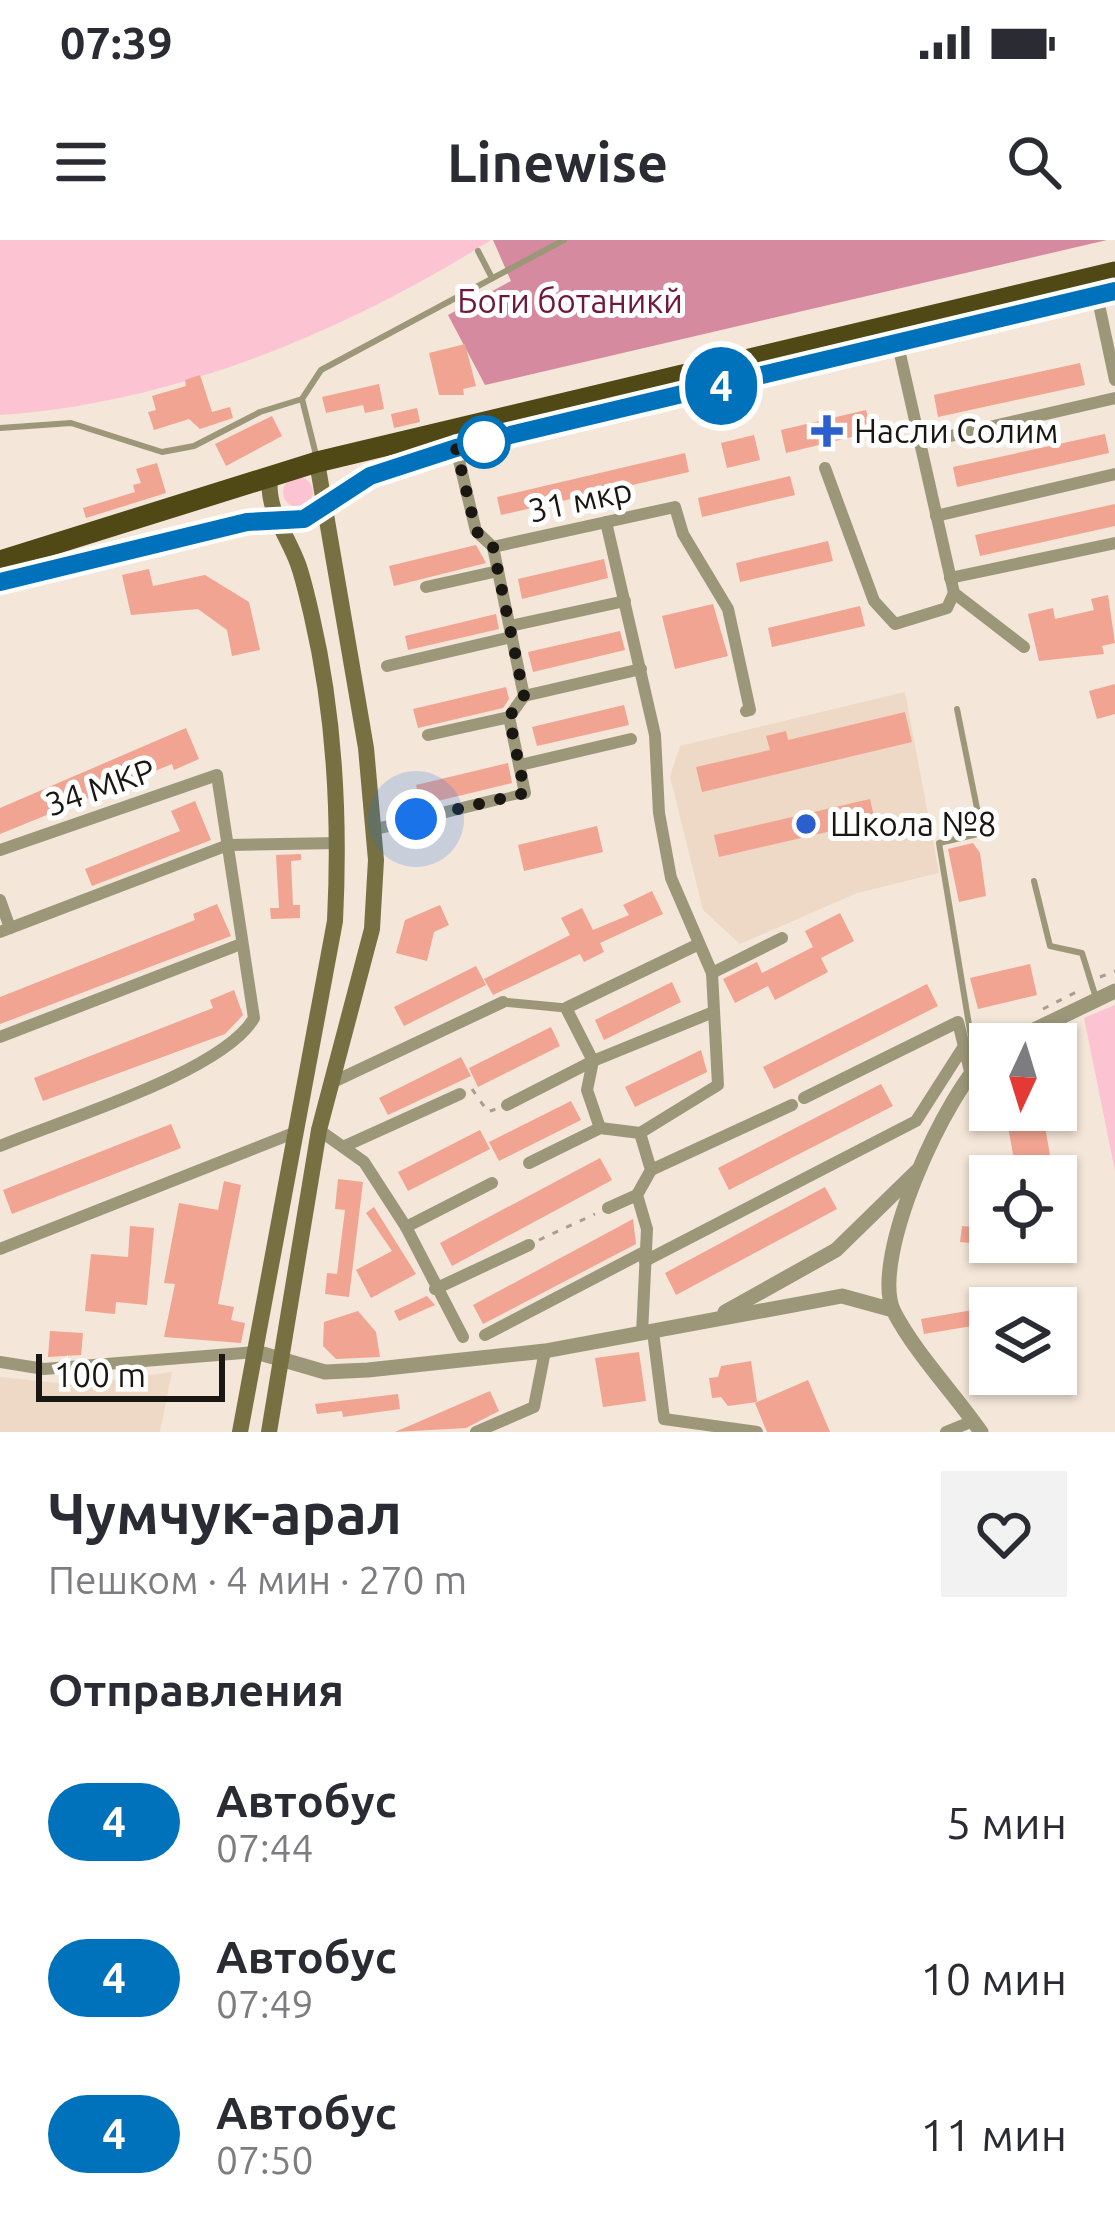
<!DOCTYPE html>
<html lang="ru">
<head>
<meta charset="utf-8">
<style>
  :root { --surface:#fff; --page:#f2f2f3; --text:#2b2b33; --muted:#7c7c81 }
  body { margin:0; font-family:Ubuntu,sans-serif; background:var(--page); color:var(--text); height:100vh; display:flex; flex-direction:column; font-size:45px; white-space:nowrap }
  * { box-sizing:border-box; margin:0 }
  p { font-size:39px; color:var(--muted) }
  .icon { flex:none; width:66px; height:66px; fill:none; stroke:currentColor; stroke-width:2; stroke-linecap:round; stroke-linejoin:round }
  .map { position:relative; height:1192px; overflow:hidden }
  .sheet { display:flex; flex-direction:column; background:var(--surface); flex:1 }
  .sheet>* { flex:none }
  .badge { padding:0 24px; border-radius:39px; font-size:42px; line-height:78px }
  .needle { width:78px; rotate:184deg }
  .controls { position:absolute; left:969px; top:783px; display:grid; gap:24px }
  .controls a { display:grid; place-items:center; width:108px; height:108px; border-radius:0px; background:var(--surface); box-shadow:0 3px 9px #0004; font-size:60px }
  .scale { position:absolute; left:36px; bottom:30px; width:189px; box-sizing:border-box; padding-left:12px; border:6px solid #1a1611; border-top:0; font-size:33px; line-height:42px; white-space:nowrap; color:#1a1611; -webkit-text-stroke:9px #fff; paint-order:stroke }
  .you { position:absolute; width:60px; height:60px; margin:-30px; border:9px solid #fff; border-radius:50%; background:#1a73e8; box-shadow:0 0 0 18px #1a73e833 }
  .map>.badge { position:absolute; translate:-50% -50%; box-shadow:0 0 0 6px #fff }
  h2 { padding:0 48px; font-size:45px; line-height:108px }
  .round { display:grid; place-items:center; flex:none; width:126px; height:126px; border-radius:0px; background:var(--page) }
  .head { display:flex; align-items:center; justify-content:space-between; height:204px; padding:0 48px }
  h1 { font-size:57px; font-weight:700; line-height:90px }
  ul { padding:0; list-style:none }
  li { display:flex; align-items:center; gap:36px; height:156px; padding:0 48px }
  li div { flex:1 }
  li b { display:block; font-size:45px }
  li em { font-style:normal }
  li .badge { min-width:132px; font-weight:700; text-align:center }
  .status { display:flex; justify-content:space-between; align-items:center; height:84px; padding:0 60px; background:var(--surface); direction:ltr }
  .status svg { height:33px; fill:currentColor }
  header { display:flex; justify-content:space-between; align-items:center; height:156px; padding:0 48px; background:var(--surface); font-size:54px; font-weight:700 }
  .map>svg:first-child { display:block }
  .built { fill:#edd9c5 }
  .green { fill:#fcc4d2 }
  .forest { fill:#d68a9f }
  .building { fill:#f1a491 }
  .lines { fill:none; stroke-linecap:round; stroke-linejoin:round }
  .path { stroke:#a79d92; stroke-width:3; stroke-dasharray:6 9; stroke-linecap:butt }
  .service { stroke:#9c9779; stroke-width:6 }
  .pedestrian { stroke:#9c9779; stroke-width:9 }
  .minor { stroke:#9c9779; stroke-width:12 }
  .tertiary { stroke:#9c9779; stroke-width:15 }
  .secondary { stroke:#777042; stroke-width:16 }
  .trunk { stroke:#504815; stroke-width:21 }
  .line-casing { stroke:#fff; stroke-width:27 }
  .line { stroke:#0072bc; stroke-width:18 }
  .walk { stroke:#1a1611; stroke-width:12; stroke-dasharray:0 21.6 }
  .poi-dot { fill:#2d5ecd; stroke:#fff; stroke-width:4.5 }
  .stop-dot { fill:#fff; stroke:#0072bc; stroke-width:6 }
  .labels { text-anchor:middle; stroke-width:10; stroke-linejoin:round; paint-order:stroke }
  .park-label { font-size:33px; fill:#71173a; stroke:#fff }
  .poi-label { font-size:33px; fill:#1a1611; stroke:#fff; text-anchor:start }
  .street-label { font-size:33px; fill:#1a1611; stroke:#fff }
</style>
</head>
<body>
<div class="status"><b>07:39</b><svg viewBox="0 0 49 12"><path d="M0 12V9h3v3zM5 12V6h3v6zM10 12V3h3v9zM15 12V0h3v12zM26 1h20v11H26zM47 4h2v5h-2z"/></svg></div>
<header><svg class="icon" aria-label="menu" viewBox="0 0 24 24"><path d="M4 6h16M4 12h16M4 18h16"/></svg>Linewise<svg class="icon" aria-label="search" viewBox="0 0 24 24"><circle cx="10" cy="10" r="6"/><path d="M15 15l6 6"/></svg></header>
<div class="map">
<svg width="1115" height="1192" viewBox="0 0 1115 1192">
  <rect width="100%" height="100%" fill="#f4e6d8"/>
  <g class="built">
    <path d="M905,452L939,633L857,653L740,704L703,670L670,536L680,506Z"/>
    <path d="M172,1132L160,1192H0V1137L78,1145Z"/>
  </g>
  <g class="green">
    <path d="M0,0H491C347,91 172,164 0,175Z"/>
    <circle cx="298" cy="252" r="15"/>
    <path d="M1115,765V931L1084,778Z"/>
  </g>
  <path class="forest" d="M493,0H1107L485,145L448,75L511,41Z"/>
  <g class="building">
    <path d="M465,104L476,146L463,149L464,155H439L429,113Z"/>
    <path d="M1080,123L1085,145L938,177L934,155Z"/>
    <path d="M200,135L212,172L230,167L233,178L200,189L189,179L154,190L148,172L156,170L152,156L186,146L185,140Z"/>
    <path d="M379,144L384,169L365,173L363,165L326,173L322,157Z"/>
    <path d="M417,168L420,182L394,188L391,174Z"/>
    <path d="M866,170L872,192L786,213L781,190Z"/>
    <path d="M272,176L282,196L226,226L215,204Z"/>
    <path d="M1105,194L1109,213L957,247L953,227Z"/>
    <path d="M754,195L760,220L727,228L721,203Z"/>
    <path d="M685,213L689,232L501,275L497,257Z"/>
    <path d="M157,223L166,253L86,278L83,268L135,252L133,245L141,243L136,229Z"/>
    <path d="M790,236L795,255L702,277L698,258Z"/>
    <path d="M1115,264V286L980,316L975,295Z"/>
    <path d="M828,301L833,321L740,342L736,323Z"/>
    <path d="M476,305L486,323L394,346L389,326Z"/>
    <path d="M604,319L608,338L522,359L518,339Z"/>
    <path d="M149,329L153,346L205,335L249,362L260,410L232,416L227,390L198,369L131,375L122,335Z"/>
    <path d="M1108,355L1115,403L1102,406L1104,414L1039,421L1028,374L1053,368L1055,379L1094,370L1091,359Z"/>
    <path d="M713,364L728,416L675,429L662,376Z"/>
    <path d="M860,366L865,386L772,407L768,388Z"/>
    <path d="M496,374L499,389L408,410L405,396Z"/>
    <path d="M620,391L625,410L533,432L528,412Z"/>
    <path d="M1115,444V474L1097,479L1089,451Z"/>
    <path d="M506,447L509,459L503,468L418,488L413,469Z"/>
    <path d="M624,465L629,485L537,506L532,487Z"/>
    <path d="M905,472L912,502L702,552L696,527L770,510L766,496L786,491L788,500Z"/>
    <path d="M186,488L199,519L174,530L172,524L0,594V568Z"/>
    <path d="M508,523L512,543L421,565L416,545Z"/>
    <path d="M870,559L875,581L719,617L714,595Z"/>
    <path d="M195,561L211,600L92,646L85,629L180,591L171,571Z"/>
    <path d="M597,586L603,612L524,631L518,605Z"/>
    <path d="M973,603L980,613L986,656L959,662L948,609Z"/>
    <path d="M301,614V620L291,621L293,665H300V678L271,679L270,668H279L276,615Z"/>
    <path d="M652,651L663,674L600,703L604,712L584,722L580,714L493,755L484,739L570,695L561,678L582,668L593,690L629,675L623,665Z"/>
    <path d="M217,664L231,696L0,784V757L195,680L193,674Z"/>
    <path d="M440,665L449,685L434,692L427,721L396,713L405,680Z"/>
    <path d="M840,673L854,701L821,718L828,732L775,760L768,746L735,763L723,739L757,722L762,733L813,707L805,691Z"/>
    <path d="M1030,724L1037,755L978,769L970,738Z"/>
    <path d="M476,726L486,745L404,786L394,767Z"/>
    <path d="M672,742L681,762L604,800L595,780Z"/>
    <path d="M927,744L938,766L774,849L763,827Z"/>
    <path d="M234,750L243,775L225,794L43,861L34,838L213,768L210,760Z"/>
    <path d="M551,787L560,806L478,847L469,828Z"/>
    <path d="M701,810L707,832L635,867L625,847Z"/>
    <path d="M461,817L471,836L388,875L379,858Z"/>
    <path d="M881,844L893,866L729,950L718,928Z"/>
    <path d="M571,861L581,880L499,921L489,902Z"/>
    <path d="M1005,870H1042L1053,932L1017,936Z"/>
    <path d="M171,884L181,908L12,974L3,950Z"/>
    <path d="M480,890L490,909L408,951L398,932Z"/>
    <path d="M600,918L612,940L452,1026L440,1003Z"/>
    <path d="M338,939L363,942L349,1057L325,1054L327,1033L337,1034L345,970L335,969Z"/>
    <path d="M224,941L241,945L218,1064L234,1067L231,1080L245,1083L241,1103L164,1097L175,1044L164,1043L179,963L218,970Z"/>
    <path d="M825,947L837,969L676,1055L665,1033Z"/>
    <path d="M374,967L416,1034L371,1058L356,1030L392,1011L366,973Z"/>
    <path d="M633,979L636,1004L483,1084L473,1065Z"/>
    <path d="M130,986L154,988L147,1065L116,1062L115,1074L85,1071L91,1014L128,1017Z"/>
    <path d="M962,986L990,989V1005L960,1002Z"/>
    <path d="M427,1056L435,1065L399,1081L394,1071Z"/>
    <path d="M990,1067V1083L924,1094L921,1079Z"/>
    <path d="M358,1071L376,1092L380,1117L336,1119L323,1106L324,1082Z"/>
    <path d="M50,1091L83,1093L81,1115L48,1117Z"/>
    <path d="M639,1112L646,1161L603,1167L595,1118Z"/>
    <path d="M751,1121L757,1162L728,1166L721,1157L712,1158L709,1138L718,1137L721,1126Z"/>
    <path d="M808,1140L830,1192H767L755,1163Z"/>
    <path d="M490,1151L499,1171L466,1188L395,1192Z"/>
    <path d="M398,1154L400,1169L343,1177L342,1171L317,1174L315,1164Z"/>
  </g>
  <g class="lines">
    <g class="path">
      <path d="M1100,737L1115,731"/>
      <path d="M1043,769L1082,749"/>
      <path d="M472,849L488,872L498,868"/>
      <path d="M539,1000L595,974"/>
    </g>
    <g class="service">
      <path d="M478,11L491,36"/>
      <path d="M0,188L71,183L162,212L194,206L260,172L302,159"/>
      <path d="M316,215L302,159L321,130L564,0"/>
      <path d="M957,469L982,593L939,603L975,821"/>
      <path d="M1034,641L1050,706L1082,713L1096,758"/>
    </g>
    <g class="pedestrian">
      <path d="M495,560L525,553"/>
      <path d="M503,762L566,768"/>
    </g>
    <g class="minor">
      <path d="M1097,55L1115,140"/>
      <path d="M898,105L954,353L1024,407"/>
      <path d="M920,203L1115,158"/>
      <path d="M456,208L476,291L493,307L524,456L509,477L525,553"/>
      <path d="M825,228L874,361L895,384L947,368L954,353"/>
      <path d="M936,276L1115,234"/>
      <path d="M606,282L655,495L659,573L671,638L712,733L718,845L640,893L651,930L637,955L647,989L642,1094"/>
      <path d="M493,307L675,267L683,294L728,369L750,470L746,471"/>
      <path d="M950,338L1115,303"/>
      <path d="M426,347L498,331"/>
      <path d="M510,386L625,361"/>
      <path d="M387,426L512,397"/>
      <path d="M524,456L641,429"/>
      <path d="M428,495L509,477"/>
      <path d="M520,525L631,499"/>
      <path d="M376,589L495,560"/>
      <path d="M0,610L217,535L254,778C223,832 62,880 0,906"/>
      <path d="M0,660L10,688"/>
      <path d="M0,692L228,605L338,603"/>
      <path d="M712,733L782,698"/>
      <path d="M0,797L241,704"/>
      <path d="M331,843L503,762"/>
      <path d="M804,858L958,782L970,831"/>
      <path d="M507,865L593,821L711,773"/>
      <path d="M600,888L587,850L593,821L566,768L699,704"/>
      <path d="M319,890L364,922L406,987L492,943"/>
      <path d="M345,906L460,854"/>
      <path d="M529,923L600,888L640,893"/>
      <path d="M651,930L792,865"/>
      <path d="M608,968L637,955"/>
      <path d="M406,987L463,1097"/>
      <path d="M0,1009L291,894"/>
      <path d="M645,1021L916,881L964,806"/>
      <path d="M435,1049L529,1005"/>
      <path d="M653,1092L664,1179L757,1192"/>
      <path d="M485,1095L646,1011"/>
      <path d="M0,1122L44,1129L256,1112"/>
      <path d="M476,1192L534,1167L545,1111"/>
      <path d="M946,1192L973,1181"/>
    </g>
    <g class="tertiary">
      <path d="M1005,804L1115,751"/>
      <path d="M725,1072L836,1010L917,931"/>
      <path d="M256,1112L325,1132L368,1130L545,1111L842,1056L893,1070"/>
      <path d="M981,1192C954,1153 916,1114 894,1072C868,1020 948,847 990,813"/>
    </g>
    <g class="secondary">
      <path d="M240,1192L335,681C340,581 335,476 312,377C308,360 304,341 298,324C287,294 266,270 270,237"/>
      <path d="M269,1192L319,890L372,689L376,620L366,508L317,222"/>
    </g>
    <g class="trunk">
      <path d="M0,321L317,222L1115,32"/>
      <path d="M0,342L247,282L304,279L370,236L456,208L1115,51"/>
    </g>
  </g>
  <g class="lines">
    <g class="line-casing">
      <path id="line" d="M0,342L247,282L304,279L370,236L456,208L1115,51"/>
    </g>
    <use href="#line" class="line"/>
    <path class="walk" d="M416,579L525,553L509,477L524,456L493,307L476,291L456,208L484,202"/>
  </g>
  <g class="poi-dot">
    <path d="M821 173h12v12h12v12h-12v12h-12v-12h-12v-12h12z"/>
    <circle cx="806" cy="584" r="12"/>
  </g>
  <circle class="stop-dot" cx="484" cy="202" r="24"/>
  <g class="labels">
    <g class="park-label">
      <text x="570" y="73">Боги ботаникй</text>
    </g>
    <g class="poi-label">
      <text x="854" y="203">Насли Солим</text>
      <text x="830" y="596">Школа №8</text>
    </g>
    <g class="street-label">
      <text transform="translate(580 260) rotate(-12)" y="12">31 мкр</text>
      <text transform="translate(100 547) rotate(-19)" y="12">34 МКР</text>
    </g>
  </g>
</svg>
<div class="controls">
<a><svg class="needle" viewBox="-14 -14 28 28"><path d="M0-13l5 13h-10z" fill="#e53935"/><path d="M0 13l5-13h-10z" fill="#7c7c81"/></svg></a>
<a><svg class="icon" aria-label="locate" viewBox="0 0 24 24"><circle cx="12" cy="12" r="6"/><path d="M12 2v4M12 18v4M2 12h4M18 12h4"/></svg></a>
<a><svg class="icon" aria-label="layers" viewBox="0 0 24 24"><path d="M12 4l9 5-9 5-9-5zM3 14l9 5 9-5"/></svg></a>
</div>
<div class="scale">100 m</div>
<div class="you" style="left:416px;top:579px"></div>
<b class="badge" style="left:721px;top:146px;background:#0072bc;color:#fff">4</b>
</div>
<section class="sheet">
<div class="head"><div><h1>Чумчук-арал</h1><p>Пешком · 4 мин · 270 m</p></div><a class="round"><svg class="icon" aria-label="heart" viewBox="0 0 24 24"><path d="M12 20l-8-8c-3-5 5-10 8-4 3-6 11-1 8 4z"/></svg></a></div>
<h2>Отправления</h2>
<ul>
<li><span class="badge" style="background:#0072bc;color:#fff">4</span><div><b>Автобус</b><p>07:44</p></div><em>5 мин</em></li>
<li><span class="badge" style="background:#0072bc;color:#fff">4</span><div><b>Автобус</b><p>07:49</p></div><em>10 мин</em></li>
<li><span class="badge" style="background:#0072bc;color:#fff">4</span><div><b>Автобус</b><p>07:50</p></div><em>11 мин</em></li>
</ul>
</section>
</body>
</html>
